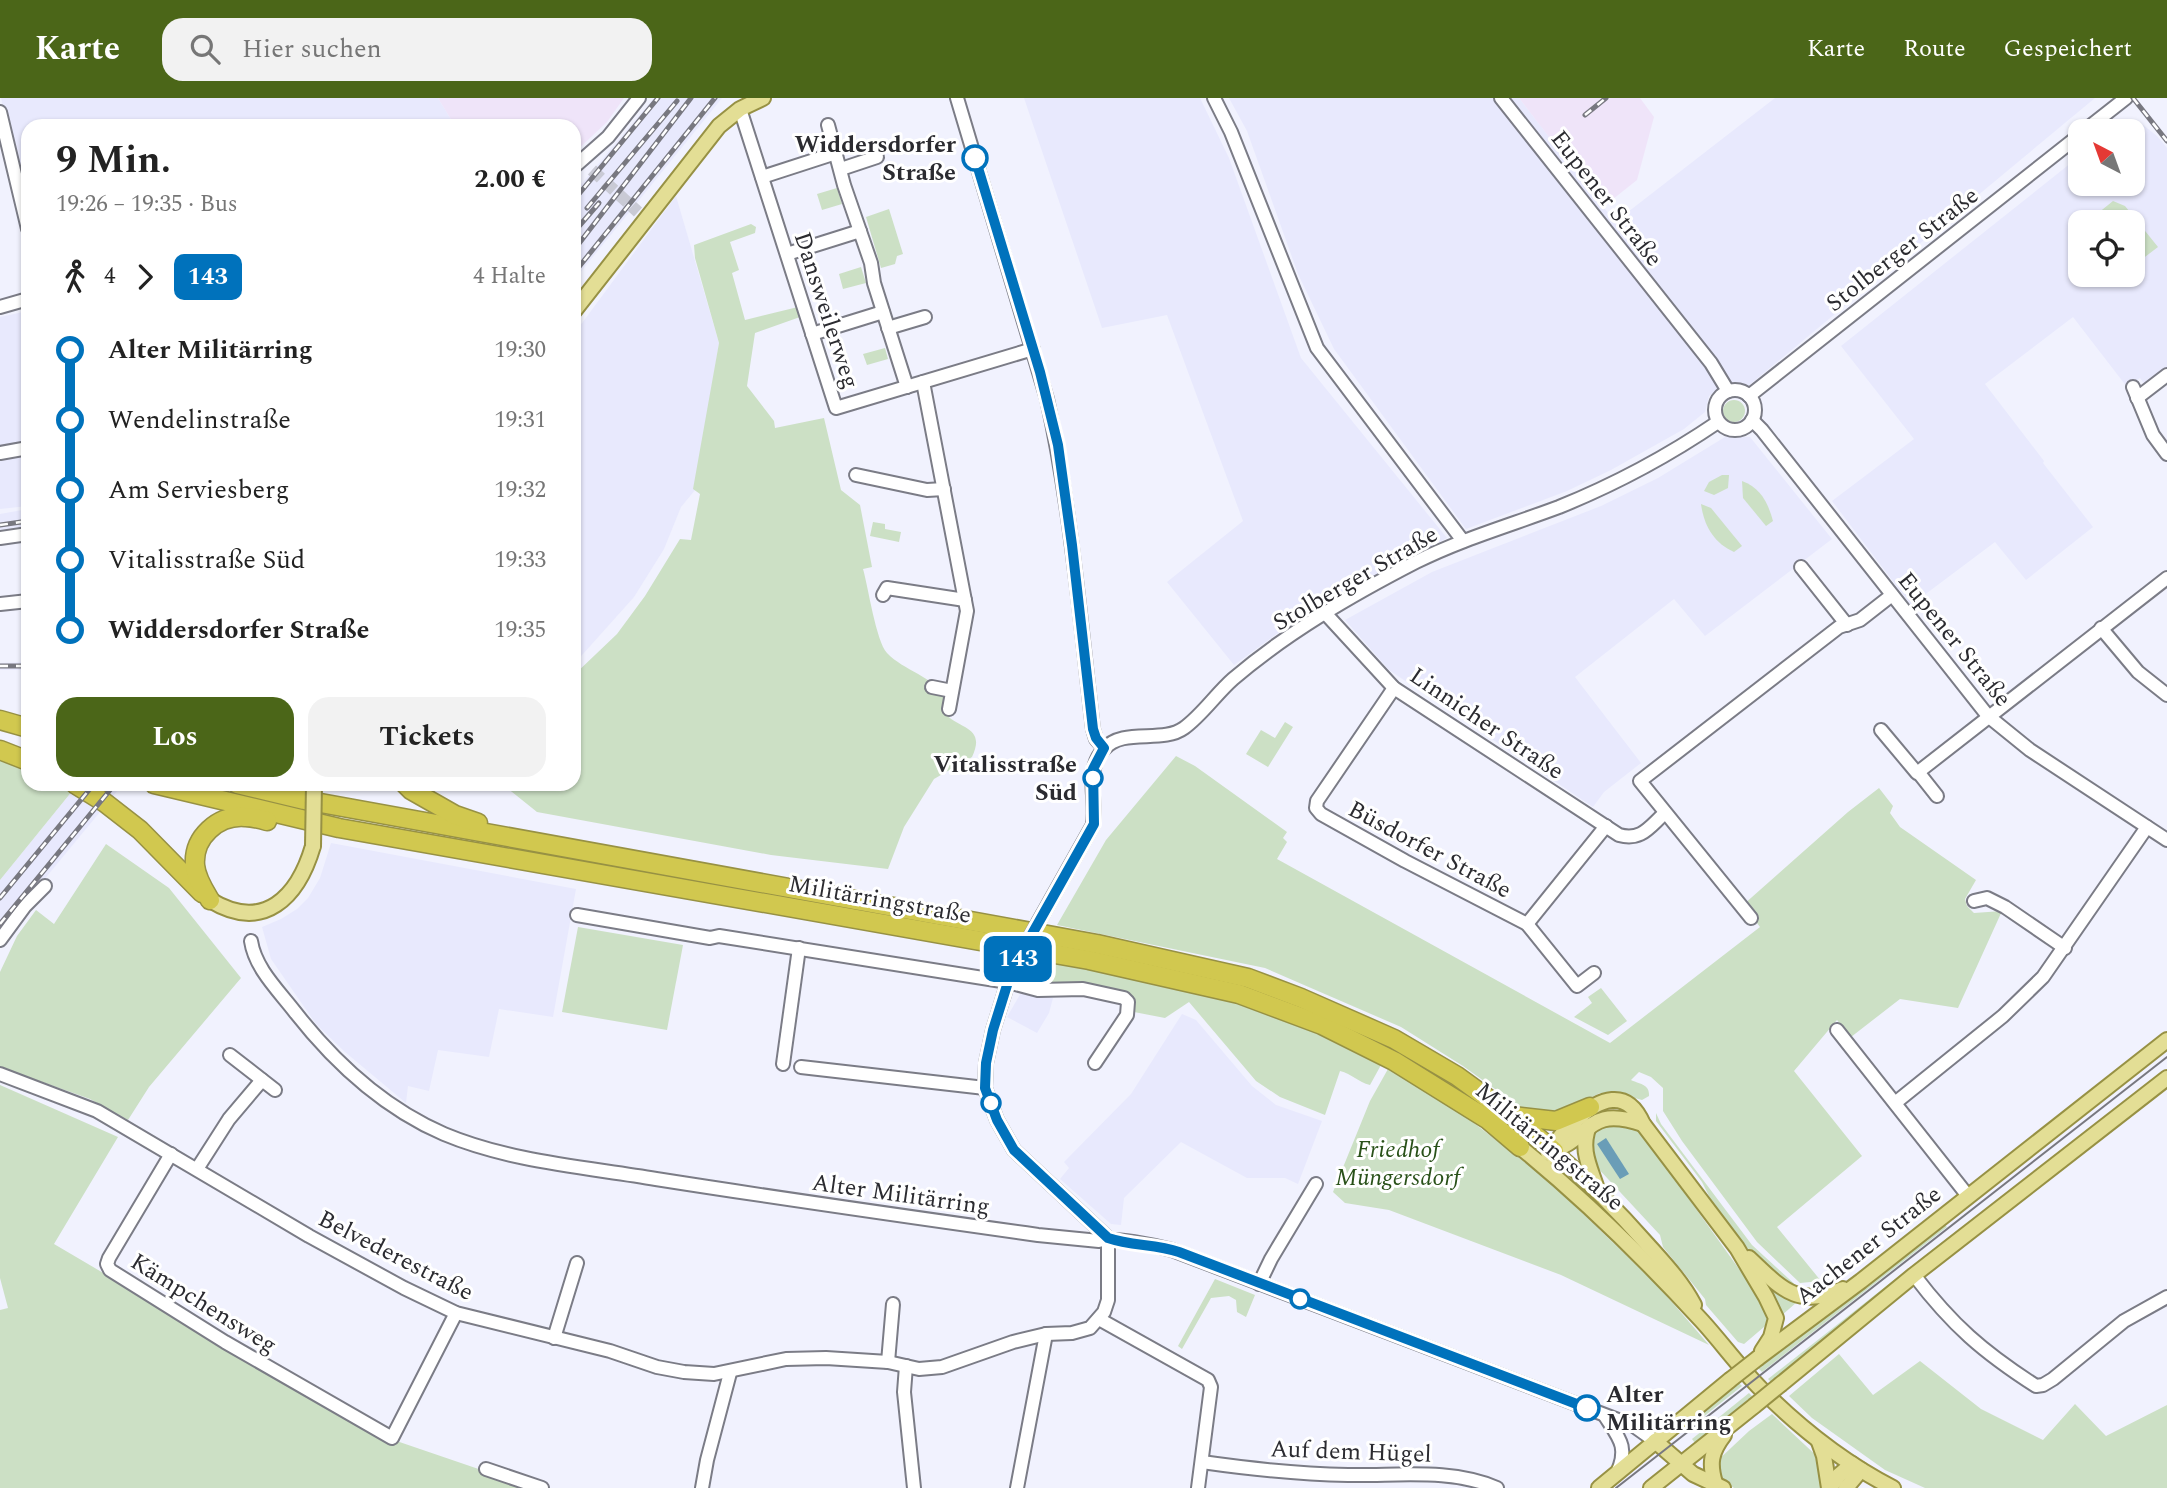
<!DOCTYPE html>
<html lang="de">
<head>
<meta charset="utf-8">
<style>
  :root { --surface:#fff; --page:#f2f2f2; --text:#222; --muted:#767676; --accent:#4b6618 }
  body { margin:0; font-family:Spectral,serif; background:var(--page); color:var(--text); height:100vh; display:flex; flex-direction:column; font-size:26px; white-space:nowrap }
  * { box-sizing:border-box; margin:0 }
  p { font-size:23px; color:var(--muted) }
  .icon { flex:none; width:38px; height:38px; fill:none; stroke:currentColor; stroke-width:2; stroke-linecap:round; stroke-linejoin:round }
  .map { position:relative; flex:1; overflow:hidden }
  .side { position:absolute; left:21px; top:21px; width:560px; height:672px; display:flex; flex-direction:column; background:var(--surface); border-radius:21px; box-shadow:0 2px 5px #0004 }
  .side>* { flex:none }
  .badge { padding:0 14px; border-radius:10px; font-size:24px; line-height:46px }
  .needle { width:46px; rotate:319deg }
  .buttons { position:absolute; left:2068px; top:21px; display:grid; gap:14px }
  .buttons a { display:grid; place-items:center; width:77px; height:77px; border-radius:14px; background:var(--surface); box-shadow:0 2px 5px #0004; font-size:35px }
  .map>.badge { position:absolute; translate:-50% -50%; box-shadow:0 0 0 4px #fff }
  .legs { display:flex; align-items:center; gap:10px; height:77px; padding:0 35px; font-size:23px }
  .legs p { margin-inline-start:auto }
  .overview { display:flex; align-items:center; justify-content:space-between; height:119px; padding:0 35px }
  h1 { font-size:38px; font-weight:700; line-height:52px }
  .primary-button { display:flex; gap:14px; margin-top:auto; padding:14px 35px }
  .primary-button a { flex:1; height:80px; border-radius:21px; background:var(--accent); color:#fff; font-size:28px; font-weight:700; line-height:80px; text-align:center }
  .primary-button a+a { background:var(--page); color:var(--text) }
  ul { padding:0 35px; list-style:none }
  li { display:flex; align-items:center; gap:24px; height:70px; font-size:26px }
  li i { display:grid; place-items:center; width:10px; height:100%; margin:0 9px; background:currentColor }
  li i::after { content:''; width:18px; height:18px; margin:-9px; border:5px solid; border-radius:50%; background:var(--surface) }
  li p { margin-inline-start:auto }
  li:first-child i { background:linear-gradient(#0000 50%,currentColor 0) }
  li:last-child i { background:linear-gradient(currentColor 50%,#0000 0) }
  header { display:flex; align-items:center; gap:42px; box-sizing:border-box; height:98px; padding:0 35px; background:var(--accent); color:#fff }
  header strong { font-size:33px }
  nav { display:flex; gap:38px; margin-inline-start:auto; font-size:24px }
  .search { width:490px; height:63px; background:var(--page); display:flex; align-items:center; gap:18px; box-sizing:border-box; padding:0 24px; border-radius:21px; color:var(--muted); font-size:26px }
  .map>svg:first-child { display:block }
  .built { fill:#e8e9fd; fill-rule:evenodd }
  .industrial { fill:#efe4f9 }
  .green { fill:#cce0c5 }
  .water { fill:#6a9db7 }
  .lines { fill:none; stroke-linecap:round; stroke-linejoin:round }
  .minor-tunnel { stroke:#c9cad5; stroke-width:12; stroke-dasharray:12 6; stroke-linecap:butt }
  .minor-casing { stroke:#7b7c86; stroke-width:16 }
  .major-casing { stroke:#979144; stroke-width:18 }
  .highway-casing { stroke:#979144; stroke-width:21 }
  .minor { stroke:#fff; stroke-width:12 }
  .major { stroke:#e3de95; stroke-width:14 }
  .highway { stroke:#d1c84f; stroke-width:18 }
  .tram { stroke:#787880; stroke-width:2 }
  .rail-casing { stroke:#787880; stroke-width:5 }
  .rail { stroke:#fff; stroke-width:2.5; stroke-dasharray:8; stroke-linecap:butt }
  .minor-bridge-casing { stroke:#7b7c86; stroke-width:16; stroke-linecap:butt }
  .major-bridge-casing { stroke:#979144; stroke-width:18; stroke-linecap:butt }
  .minor-bridge { stroke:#fff; stroke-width:12 }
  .major-bridge { stroke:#e3de95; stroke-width:14 }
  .line-1-casing { stroke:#fff; stroke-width:16 }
  .line-1 { stroke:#0072bc; stroke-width:10 }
  .stop-1-dot { fill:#fff; stroke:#0072bc; stroke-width:3.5 }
  .labels { text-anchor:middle; stroke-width:6; stroke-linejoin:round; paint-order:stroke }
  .stop-label { font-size:24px; font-weight:bold; fill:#2b2b30; stroke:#fff; text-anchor:end }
  .street-label { font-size:24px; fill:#2b2b30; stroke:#fff }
  .park-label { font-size:24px; font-style:italic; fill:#295119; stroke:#fff }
</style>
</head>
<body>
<header>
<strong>Karte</strong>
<div class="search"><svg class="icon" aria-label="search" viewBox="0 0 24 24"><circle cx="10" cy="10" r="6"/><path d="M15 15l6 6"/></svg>Hier suchen</div>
<nav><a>Karte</a><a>Route</a><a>Gespeichert</a></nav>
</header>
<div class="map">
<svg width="2167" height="1390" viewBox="0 0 2167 1390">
  <rect width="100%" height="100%" fill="#f1f2fe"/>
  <g class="built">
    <path d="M1,0H438L455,28H28V114Z"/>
    <path d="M654,0H722L574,182V95Z"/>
    <path d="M1024,0H1200L1229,60L1301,260L1447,440L1307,514L1234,567L1167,484L1243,423L1167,217L1102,230Z"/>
    <path d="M1229,0H1519L1615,124L1775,0H2095L1747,289H1721L1709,298L1705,314L1684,331L1611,372L1567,393L1466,431L1334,251L1298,176L1247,33Z"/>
    <path d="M2123,24L2143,27L2157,38L2167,50V272L2146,288L2140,280L2127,289L2073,219L1985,286L2044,363L2043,365L2093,429L2026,482L1995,444L1911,507L1832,403L1914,341L1841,248L2081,57V86H2133V33H2111ZM2081,124H2133V177H2081Z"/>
    <path d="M676,98L719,245L695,392L681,409L664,451L634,499L574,566V236Z"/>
    <path d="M28,213V341L0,349V219Z"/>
    <path d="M1725,339H1750L1832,441L1705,538L1674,501L1575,579L1641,665L1604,694L1593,709L1389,572L1345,522L1432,474L1601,408L1658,380Z"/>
    <path d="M28,356V408L0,411V360Z"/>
    <path d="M28,411V428L0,432V416Z"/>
    <path d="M28,564V572H0V565Z"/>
    <path d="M78,686H123L0,835V782Z"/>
    <path d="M331,745L576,791L553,919L499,911L489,959L438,952L429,993L408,988L406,1005L345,954L316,926L271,861L262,829L281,821L297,811L308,800L320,780Z"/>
    <path d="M1022,893L1053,900L1049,915L1037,935L1007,919Z"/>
    <path d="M1182,916L1196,922L1252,988L1276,1007L1322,1023L1298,1086L1285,1080H1247L1181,1044L1124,1100L1121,1127L1111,1126L1060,1081L1069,1070L1064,1064L1131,996Z"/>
  </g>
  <g class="industrial">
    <path d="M438,0H624L607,24L574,55V28H455Z"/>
    <path d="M1519,0H1640L1654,19L1637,82L1603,109Z"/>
  </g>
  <g class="green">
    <path d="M837,90L842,106L822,112L817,96Z"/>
    <path d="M2113,103L2125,108L2158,149L2133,168V124H2087Z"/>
    <path d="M889,111L903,156L897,158L895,166L881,170L866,119Z"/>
    <path d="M751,126L756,129L755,135L730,144L739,172L732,175L745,222L798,209L802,216L800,219L755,235L747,288L774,323L775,330L824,320L841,392L860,407L872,469L863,471C868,488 876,543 887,555C904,573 932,577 947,601L944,615C961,632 986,629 972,659L934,681L904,729L888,771L771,757L537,714L502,686H574V577L617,536L645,498L680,441L691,442L700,396L693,391L719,245L695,160L694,147Z"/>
    <path d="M861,169L866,185L843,191L839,176Z"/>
    <path d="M885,250L888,261L867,267L863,256Z"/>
    <circle cx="1734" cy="313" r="11"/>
    <path d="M1722,377H1729L1728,390L1714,397L1704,393L1709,384Z"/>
    <path d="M1742,383C1761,390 1768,405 1773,423L1766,428L1743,400Z"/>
    <path d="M1701,406L1711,410L1742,448L1734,454C1714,445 1704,428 1701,406Z"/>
    <path d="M873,424L885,426V431L901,434L899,444L870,438Z"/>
    <path d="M1285,624L1293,629L1268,669L1246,656L1261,632L1275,640Z"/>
    <path d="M0,658L28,669V686H61L73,692L0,782Z"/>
    <path d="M1176,658L1195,668L1287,734L1283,740L1287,744L1277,761L1610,945L1760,829L1743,807L1848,714L1879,690L1893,708L1890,715L1900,729L1976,782L1965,801L1967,808L1974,815L2002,813L1958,910L1900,901L1851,939L1837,922L1794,973L1862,1058L1777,1129L1821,1183L1800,1185L1757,1144L1682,1043L1663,1013V990L1651,979L1639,974L1631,982C1639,986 1650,986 1649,998L1642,1002L1617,995H1600L1551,1019L1527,1014L1463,968L1401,929L1265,870L1057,827L1106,742Z"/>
    <path d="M106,746L169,790L241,880L149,989L128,1022L90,1001L0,969V874L17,838L36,812L54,826Z"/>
    <path d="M578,829L683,847L667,932L562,914Z"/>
    <path d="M1038,859C1134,881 1233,896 1324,937C1343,946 1363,954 1381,967L1370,987C1358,984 1352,976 1340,973L1325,1017L1280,999L1256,983L1189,904L1165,920L1134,914L1135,905L1132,899L1040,887L1024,883Z"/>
    <path d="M1601,890L1627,923L1608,937L1574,919L1592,905L1588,899Z"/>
    <path d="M1396,953L1470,998L1535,1046L1530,1048L1508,1029L1394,956Z"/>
    <path d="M1388,971L1470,1022L1548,1082L1658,1188L1709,1247L1561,1177L1389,1112L1345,1105L1333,1094L1370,1003Z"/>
    <path d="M0,987L118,1039L54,1146L379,1337L534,1390H0V1212L8,1210L0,1180Z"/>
    <path d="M1656,1015L1661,1026L1752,1147L1801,1192L1791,1190L1741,1144L1716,1112L1702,1084L1656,1023Z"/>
    <path d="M1615,1023L1637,1032L1649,1045L1764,1206L1771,1223L1744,1246L1738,1244L1706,1207L1705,1201L1663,1149L1660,1137L1595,1067L1590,1037L1594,1032Z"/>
    <path d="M1561,1068L1597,1102L1653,1163L1559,1071L1558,1069Z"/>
    <path d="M1945,1127L1947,1129L1762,1274L1758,1270Z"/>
    <path d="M1960,1130L1961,1131L1771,1284L1768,1281Z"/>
    <path d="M1215,1181L1255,1197L1246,1219L1237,1214L1236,1202L1229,1198L1211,1200L1182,1251L1178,1248Z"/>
    <path d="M1763,1181L1782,1197L1797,1204L1781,1218Z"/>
    <path d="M1839,1256L1873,1297L1920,1263L1981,1311L2043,1342L2075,1306L2106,1338L2167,1307V1390H1925L1885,1372L1812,1320L1789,1298Z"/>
    <path d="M1739,1285L1742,1288L1687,1332L1683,1329Z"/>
    <path d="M1749,1295L1753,1299L1695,1345L1692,1341Z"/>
    <path d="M1772,1316L1821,1362L1824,1390H1734L1722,1382L1715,1365L1749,1333Z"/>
  </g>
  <path class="water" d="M1606,1040L1629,1076L1620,1081L1597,1046Z"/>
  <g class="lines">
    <path class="minor-tunnel" d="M592,72L638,114"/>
    <g class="minor-casing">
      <g id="minor">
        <path d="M957,0L1047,301C1071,410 1080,521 1093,631L1096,641L1104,650"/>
        <path d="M1214,0L1231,34L1317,250L1463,443"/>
        <path d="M1501,0L1711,265L1728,293"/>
        <path d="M740,11L836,310L1033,251"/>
        <path d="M0,14L28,131"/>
        <path d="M828,27L844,87L871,165L874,185L907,289"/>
        <path d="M2084,33L2126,0"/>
        <path d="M574,69L608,39L639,0"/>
        <path d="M841,71L877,59"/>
        <path d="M762,79L836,55"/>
        <path d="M787,156L860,133"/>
        <path d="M0,209L28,201"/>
        <path d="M888,230L925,219"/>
        <path d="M812,236L883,214"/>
        <path d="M923,284L967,513L949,611"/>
        <path d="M2133,289L2153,337L2167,356"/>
        <circle cx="1735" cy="312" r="20"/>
        <path d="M1749,298L2081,36"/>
        <path d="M2137,300L2167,277"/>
        <path d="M1752,322L1762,332L1988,618L2030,652L2167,742"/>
        <path d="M0,355L28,350"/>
        <path d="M856,377L927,392L944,391"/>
        <path d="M0,440L28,436"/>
        <path d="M1801,469L1847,527"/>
        <path d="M883,497L887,490L965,502"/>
        <path d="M0,506L28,503"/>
        <path d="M1325,515L1394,590L1619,737C1642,743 1649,729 1665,715"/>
        <path d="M2101,530L2138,574L2167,597"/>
        <path d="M932,589L952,593"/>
        <path d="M1394,590L1317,703L1316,710L1321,716L1405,763L1527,826L1577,888L1594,875"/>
        <path d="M1881,632L1917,675L2167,480"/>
        <path d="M1918,674L1937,698"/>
        <path d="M1974,803L1987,800L2005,809L2065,850"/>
        <path d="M577,817L710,840L719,838L1008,884L1038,892L1083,891L1124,900L1128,904L1127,917L1095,965"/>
        <path d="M1751,820L1640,683L1839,529L1860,522L1892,497"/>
        <path d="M1039,823L1093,727C1097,702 1084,672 1104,651C1123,629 1162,646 1184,630C1202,617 1216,596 1233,581C1288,534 1352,497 1416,464C1462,441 1511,427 1559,409C1616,386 1668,358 1718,324"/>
        <path d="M1527,826L1606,728"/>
        <path d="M0,842L25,808L45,788"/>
        <path d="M251,843C255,870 278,892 295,914C335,965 384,1010 444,1036C511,1064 585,1069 656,1081C783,1101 910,1119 1038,1137L1099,1143C1111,1138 1157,1148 1172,1152L1634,1328L1655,1343"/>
        <path d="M1837,932L1968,1098"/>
        <path d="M230,957L275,992"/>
        <path d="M783,966L799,850"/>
        <path d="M801,969L985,990"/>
        <path d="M0,976L97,1013L309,1138L404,1190L456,1215L610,1253L657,1269L684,1274L714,1276L786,1261L826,1260L888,1264L919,1271L942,1269L1013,1244L1046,1236L1072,1235L1090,1230L1104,1214L1108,1202V1140L1014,1052L997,1022L985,990L986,965L993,932L1008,884L1018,861"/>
        <path d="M1895,1005L2003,918L2043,879L2147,729"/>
        <path d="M171,1056L109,1160L107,1166L110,1172L225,1244L392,1340L456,1215"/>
        <path d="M197,1071L229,1021L262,982"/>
        <path d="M1914,1177C1952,1227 1983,1254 2036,1288L2043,1287L2053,1281L2124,1223L2167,1199"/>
        <path d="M1259,1186L1271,1161L1316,1086"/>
        <path d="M1099,1221L1208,1282L1211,1289L1198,1390"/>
        <path d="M554,1240L577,1165"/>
        <path d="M888,1264L893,1206"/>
        <path d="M906,1268L904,1294L914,1390"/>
        <path d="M1605,1318C1619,1340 1629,1349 1617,1375"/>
        <path d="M1202,1364C1251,1371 1299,1376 1348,1377C1398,1378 1450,1370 1497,1390"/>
        <path d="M486,1371L542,1390"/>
        <path d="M702,1390L707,1362L730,1275"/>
        <path d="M1017,1390L1046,1236"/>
      </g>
    </g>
    <g class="major-casing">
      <g id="major">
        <path d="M574,213L719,28L740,11L763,0"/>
        <path d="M210,802C264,835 298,799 313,748"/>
        <path d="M1589,1028C1580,1050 1589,1067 1596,1088"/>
        <path d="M1520,1049C1585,1102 1645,1161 1702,1223C1722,1245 1740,1270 1761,1291C1801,1331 1844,1365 1893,1390"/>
        <path d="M1554,1053C1587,1082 1618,1113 1647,1146C1664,1165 1682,1184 1694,1207"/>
        <path d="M1548,1055C1593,1040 1585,1007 1643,1026"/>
        <path d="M1553,1059C1554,1042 1563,1035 1575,1023C1599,1000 1627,989 1643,1026L1737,1150L1766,1199L1776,1220L1771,1239L1762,1253"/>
        <path d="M1749,1160C1781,1190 1797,1211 1843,1191"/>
        <path d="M1758,1260L1861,1183L2167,942"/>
        <path d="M1781,1286L1914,1177L2167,980"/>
        <path d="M1655,1343L1693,1376L1723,1390"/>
        <path d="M1819,1344L1824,1358L1829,1390"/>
        <path d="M1715,1385C1709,1365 1711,1354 1724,1337"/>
        <path d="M1599,1390L1730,1282"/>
        <path d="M1651,1390L1754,1308"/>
        <path d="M1830,1390L1839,1377L1852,1366"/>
        <path d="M1846,1390L1861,1372"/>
      </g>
    </g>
    <g class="highway-casing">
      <g id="highway">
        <path d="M0,622L28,630"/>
        <path d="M0,652L28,663"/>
        <path d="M75,686L104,704L140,732L202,795"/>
        <path d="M154,686L339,730L1089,862L1239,896L1322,927L1394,963L1487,1021L1520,1049"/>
        <path d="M237,686L304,702L1097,846L1248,880L1301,900L1394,941L1457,978L1512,1018L1554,1053"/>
        <path d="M405,686L411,692L455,717L478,725"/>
        <path d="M210,802C204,792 196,780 195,767C193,739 218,717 245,719C252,719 260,721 267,723"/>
        <path d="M1513,1018L1556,1023L1590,1009"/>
      </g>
    </g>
    <use href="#minor" class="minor"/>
    <use href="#major" class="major"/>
    <use href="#highway" class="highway"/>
    <path class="tram" d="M1616,1390L2167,959"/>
    <g class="rail-casing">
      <g id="rail">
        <path d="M2133,0L2167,43"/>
        <path d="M1585,17L1606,0"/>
        <path d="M574,102L658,0"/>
        <path d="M587,110L677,3"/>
        <path d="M574,134L599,105"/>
        <path d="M574,152L691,0"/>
        <path d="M574,175L715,0"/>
        <path d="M0,427L28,423"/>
        <path d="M0,568H28"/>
        <path d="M0,800L94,686"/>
        <path d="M0,826L115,686"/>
      </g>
    </g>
    <use href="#rail" class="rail"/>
    <g class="minor-bridge-casing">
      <path id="minor-bridge" d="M1018,861L1039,823"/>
    </g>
    <g class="major-bridge-casing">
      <g id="major-bridge">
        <path d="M313,748L314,686"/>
        <path d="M1730,1282L1758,1260"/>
        <path d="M1754,1308L1781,1286"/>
      </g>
    </g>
    <use href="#minor-bridge" class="minor-bridge"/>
    <use href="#major-bridge" class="major-bridge"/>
  </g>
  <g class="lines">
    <g class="line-1-casing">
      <path id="line-1" d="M975,60L1040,274L1058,347L1072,447L1093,631L1096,640L1104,650L1093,671L1094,726L1018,861L1008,884L993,932L986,965L985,990L997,1022L1014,1052L1108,1140C1131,1148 1156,1146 1179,1154L1587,1310"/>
    </g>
    <use href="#line-1" class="line-1"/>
  </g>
  <g class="stop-1-dot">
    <circle cx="975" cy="60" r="12"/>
    <circle cx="1093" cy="680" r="9"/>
    <circle cx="991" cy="1005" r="9"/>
    <circle cx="1300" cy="1201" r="9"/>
    <circle cx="1587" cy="1310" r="12"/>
  </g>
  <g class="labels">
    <g class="stop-label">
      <text x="956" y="54">Widdersdorfer<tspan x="956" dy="28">Straße</tspan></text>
      <text x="1077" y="674">Vitalisstraße<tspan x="1077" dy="28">Süd</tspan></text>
      <text x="1606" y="1304" text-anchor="start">Alter<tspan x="1606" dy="28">Militärring</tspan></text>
    </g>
    <g class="street-label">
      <text transform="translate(1607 100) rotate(52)" y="8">Eupener Straße</text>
      <text transform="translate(1902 151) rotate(-38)" y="8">Stolberger Straße</text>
      <text transform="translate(827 212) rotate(72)" y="8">Dansweilerweg</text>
      <text transform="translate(1355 480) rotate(-30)" y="8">Stolberger Straße</text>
      <text transform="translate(1955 541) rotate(51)" y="8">Eupener Straße</text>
      <text transform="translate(1487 625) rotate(34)" y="8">Linnicher Straße</text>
      <text transform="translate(1430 751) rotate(28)" y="8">Büsdorfer Straße</text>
      <text transform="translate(880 801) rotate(10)" y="8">Militärringstraße</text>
      <text transform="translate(1550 1048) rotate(40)" y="8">Militärringstraße</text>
      <text transform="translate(901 1096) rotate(8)" y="8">Alter Militärring</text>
      <text transform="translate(1868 1147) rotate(-38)" y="8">Aachener Straße</text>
      <text transform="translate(396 1157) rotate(27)" y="8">Belvederestraße</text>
      <text transform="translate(204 1205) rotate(32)" y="8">Kämpchensweg</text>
      <text transform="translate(1351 1353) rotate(2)" y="8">Auf dem Hügel</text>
    </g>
    <g class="park-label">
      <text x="1398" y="1059">Friedhof<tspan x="1398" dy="28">Müngersdorf</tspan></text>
    </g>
  </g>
</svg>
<div class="buttons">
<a><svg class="needle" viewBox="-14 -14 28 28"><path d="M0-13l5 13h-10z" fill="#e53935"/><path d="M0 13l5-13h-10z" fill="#767676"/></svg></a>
<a><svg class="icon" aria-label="locate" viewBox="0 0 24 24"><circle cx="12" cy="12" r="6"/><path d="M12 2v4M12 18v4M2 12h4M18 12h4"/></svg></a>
</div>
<b class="badge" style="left:1018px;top:861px;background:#0072bc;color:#fff">143</b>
<section class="side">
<div class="overview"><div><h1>9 Min.</h1><p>19:26 – 19:35 · Bus</p></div><b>2.00 €</b></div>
<div class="legs"><svg class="icon" aria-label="walk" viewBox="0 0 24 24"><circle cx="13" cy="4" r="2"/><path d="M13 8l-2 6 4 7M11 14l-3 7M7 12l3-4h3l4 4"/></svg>4<svg class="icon" aria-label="forward" viewBox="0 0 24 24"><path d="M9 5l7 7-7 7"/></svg><b class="badge" style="background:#0072bc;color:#fff">143</b><p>4 Halte</p></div>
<ul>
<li><i style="color:#0072bc"></i><b>Alter Militärring</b><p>19:30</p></li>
<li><i style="color:#0072bc"></i><span>Wendelinstraße</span><p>19:31</p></li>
<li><i style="color:#0072bc"></i><span>Am Serviesberg</span><p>19:32</p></li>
<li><i style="color:#0072bc"></i><span>Vitalisstraße Süd</span><p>19:33</p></li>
<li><i style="color:#0072bc"></i><b>Widdersdorfer Straße</b><p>19:35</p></li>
</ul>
<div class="primary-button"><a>Los</a><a>Tickets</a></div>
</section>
</div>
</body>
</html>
